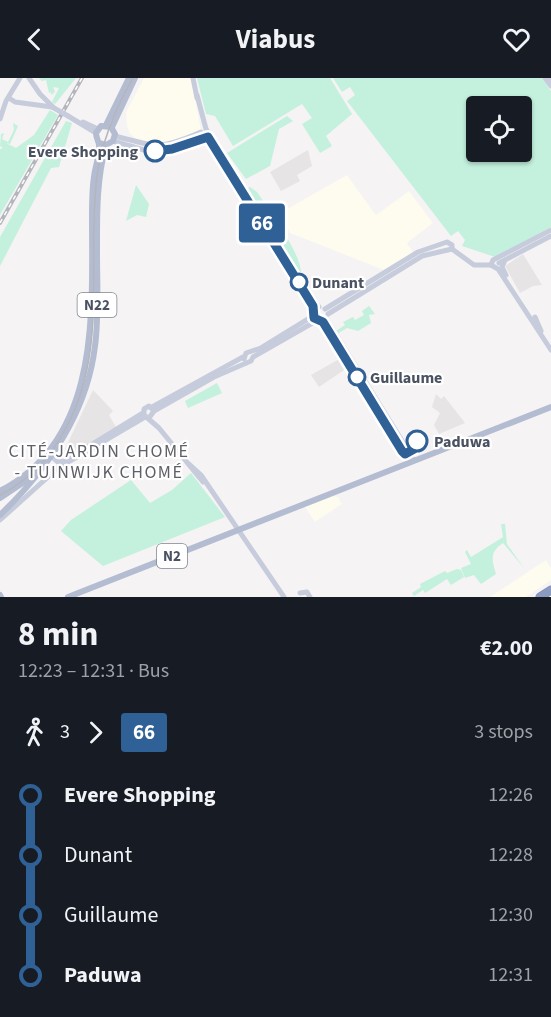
<!DOCTYPE html>
<html lang="en">
<head>
<meta charset="utf-8">
<style>
  :root { --surface:#171b24; --page:#242831; --text:#f1f3f6; --muted:#9ea1a6 }
  body { margin:0; font-family:"Source Sans 3",sans-serif; background:var(--page); color:var(--text); height:100vh; display:flex; flex-direction:column; font-size:22px; white-space:nowrap }
  * { box-sizing:border-box; margin:0 }
  p { font-size:20px; color:var(--muted) }
  .icon { flex:none; width:33px; height:33px; fill:none; stroke:currentColor; stroke-width:2; stroke-linecap:round; stroke-linejoin:round }
  .map { position:relative; height:519px; overflow:hidden }
  .details { display:flex; flex-direction:column; background:var(--surface); flex:1 }
  .details>* { flex:none }
  .badge { padding:0 12px; border-radius:4px; font-size:21px; line-height:39px }
  .controls { position:absolute; left:466px; top:18px; display:grid; gap:12px }
  .controls a { display:grid; place-items:center; width:66px; height:66px; border-radius:6px; background:var(--surface); box-shadow:0 2px 4px #0004; font-size:30px }
  .map>.badge { position:absolute; translate:-50% -50%; box-shadow:0 0 0 3px #fff }
  .legs { display:flex; align-items:center; gap:9px; height:66px; padding:0 18px; font-size:20px }
  .legs p { margin-inline-start:auto }
  .headline { display:flex; align-items:center; justify-content:space-between; height:102px; padding:0 18px }
  h1 { font-size:33px; font-weight:700; line-height:45px }
  ul { padding:0 18px; list-style:none }
  li { display:flex; align-items:center; gap:21px; height:60px; font-size:22px }
  li i { display:grid; place-items:center; width:9px; height:100%; margin:0 8px; background:currentColor }
  li i::after { content:''; width:15px; height:15px; margin:-8px; border:4px solid; border-radius:50%; background:var(--surface) }
  li p { margin-inline-start:auto }
  li:first-child i { background:linear-gradient(#0000 50%,currentColor 0) }
  li:last-child i { background:linear-gradient(currentColor 50%,#0000 0) }
  header { display:flex; justify-content:space-between; align-items:center; height:78px; padding:0 18px; background:var(--surface); font-size:27px; font-weight:700 }
  .map>svg:first-child { display:block }
  .commercial { fill:#fdfcef }
  .education { fill:#e6e4e5 }
  .green { fill:#c3f1de; fill-rule:evenodd }
  .lines { fill:none; stroke-linecap:round; stroke-linejoin:round }
  .highway-casing { stroke:#7685ac; stroke-width:9 }
  .secondary { stroke:#c6ccdb; stroke-width:5 }
  .primary { stroke:#b3bcd1; stroke-width:6 }
  .highway { stroke:#8b9ac0; stroke-width:8 }
  .tram { stroke:#b5b6bd; stroke-width:1.5 }
  .rail-casing { stroke:#b5b6bd; stroke-width:4 }
  .rail { stroke:#fff; stroke-width:1.5; stroke-dasharray:4.5; stroke-linecap:butt }
  .secondary-bridge { stroke:#c6ccdb; stroke-width:5 }
  .line-1-casing { stroke:#fff; stroke-width:14 }
  .line-1 { stroke:#306196; stroke-width:9 }
  .stop-1-dot { fill:#fff; stroke:#306196; stroke-width:3 }
  .labels { text-anchor:middle; stroke-width:4.5; stroke-linejoin:round; paint-order:stroke }
  .shield { fill:#fff; stroke:#808590; stroke-width:1.5 }
  .shield-label { font-size:15px; font-weight:bold; fill:#4a5161 }
  .stop-label { font-size:16px; font-weight:bold; fill:#4a5161; stroke:#fff; text-anchor:start }
  .neighbourhood-label { font-size:18px; letter-spacing:1.5px; fill:#5f6168; stroke:#fff }
</style>
</head>
<body>
<header><svg class="icon" aria-label="back" viewBox="0 0 24 24"><path d="M15 5l-7 7 7 7"/></svg>Viabus<svg class="icon" aria-label="heart" viewBox="0 0 24 24"><path d="M12 20l-8-8c-3-5 5-10 8-4 3-6 11-1 8 4z"/></svg></header>
<div class="map">
<svg width="551" height="519" viewBox="0 0 551 519">
  <rect width="100%" height="100%" fill="#f5f3f3"/>
  <g class="commercial">
    <path d="M144,0H191L201,52L171,64L156,65L135,60L130,56L127,48L126,34Z"/>
    <path d="M347,97L376,137L409,113L433,145L407,165L413,174L384,192L290,155L280,135Z"/>
    <path d="M334,418L338,419L342,426L315,444L305,429Z"/>
    <path d="M546,482L551,490V502L526,519H490Z"/>
  </g>
  <g class="education">
    <path d="M308,72L312,88L297,97L300,103L281,113L270,94Z"/>
    <path d="M523,176L542,207L533,208L520,215L505,188Z"/>
    <path d="M341,280L347,290L319,309L311,297Z"/>
    <path d="M93,312L113,333L109,337L116,349L70,378L65,377L64,373Z"/>
    <path d="M436,316L441,321L444,318L465,345L439,356L434,347L440,335L432,329Z"/>
  </g>
  <g class="green">
    <path d="M39,0H76L55,26L52,24L59,10L53,9L55,14L51,17V14L49,15L46,2L42,3Z"/>
    <path d="M197,0H330L352,36L326,58L332,68L320,75L302,46L312,40L302,26L233,68L215,38L206,36Z"/>
    <path d="M333,0H542L551,13V149L495,179L462,168L465,162L458,153L451,158L347,23L355,17L350,9L342,14ZM477,28H522V74H477Z"/>
    <path d="M50,32L58,37L0,137V71L3,70L0,68L1,56L4,55L2,61L8,64L14,52L13,45L18,48L10,66L6,65L16,70L34,57Z"/>
    <path d="M287,38L293,43L279,51L270,88L246,101L227,75Z"/>
    <path d="M66,43L72,45L59,89L51,90L0,188V159Z"/>
    <path d="M136,107L149,126L146,139L137,137L126,143Z"/>
    <path d="M250,109L257,114C269,132 302,176 301,196L248,110Z"/>
    <path d="M369,228L375,236L369,237L371,245L358,253L347,250L337,256L336,253L345,247L343,244L353,239L355,242L364,237L362,233Z"/>
    <path d="M217,305L222,315L188,330L185,323Z"/>
    <path d="M191,395L225,439L103,488L61,453L71,442L131,402L150,425L172,412Z"/>
    <path d="M501,446H505L507,466L524,490L503,465C489,474 492,483 496,496L481,506L474,497L465,500L461,490L471,486L465,474L467,472L471,479L503,459Z"/>
    <path d="M457,491L461,492L464,499L451,507L447,501L425,515L423,512L414,518L412,515L421,509L420,506L445,493L447,495Z"/>
  </g>
  <g class="lines">
    <g class="highway-casing">
      <path id="highway" d="M540,519L551,512"/>
    </g>
    <g class="secondary">
      <path d="M29,0L40,16L53,29"/>
      <path d="M193,0L197,20"/>
      <path d="M545,0L551,8"/>
      <path d="M550,0L551,2"/>
      <path d="M197,17L206,51L214,62"/>
      <path d="M9,20L15,24L52,29"/>
      <path d="M68,38L96,55"/>
      <path d="M0,41L6,23L20,0"/>
      <path d="M83,44L98,51"/>
      <path d="M115,58C157,69 160,72 201,54"/>
      <path d="M113,63L144,72"/>
      <path d="M148,72L172,71L208,59L315,232"/>
      <path d="M253,123L261,130L264,141"/>
      <path d="M505,182L502,189L506,197"/>
      <path d="M499,185L551,158"/>
      <path d="M491,187L498,191L551,272"/>
      <path d="M491,187L493,182L551,152"/>
      <path d="M296,193L319,229"/>
      <path d="M325,231L418,174L447,164L452,167V171"/>
      <path d="M328,236L422,178L452,171L474,187H491"/>
      <path d="M535,239L541,253"/>
      <path d="M327,242L414,382"/>
      <path d="M323,244L358,301"/>
      <path d="M244,281L246,275L261,270L313,238"/>
      <path d="M152,329L243,279"/>
      <path d="M154,333L214,299L251,283L253,279L316,243"/>
      <path d="M149,340L154,333L149,328L144,331V337L159,350L203,404"/>
      <path d="M396,363L409,385"/>
      <path d="M50,377L58,384L65,383L143,335"/>
      <path d="M189,386L201,397L284,519"/>
      <path d="M0,442L58,390L145,339"/>
      <path d="M300,515L307,514L310,519"/>
    </g>
    <g class="primary">
      <path d="M106,47L129,0"/>
      <path d="M112,49L135,0"/>
      <path d="M0,413C101,361 92,235 92,140C92,126 92,112 94,99C95,89 100,77 99,67C99,64 96,60 96,55L101,48L111,49L115,56L113,63L106,67L100,65"/>
      <path d="M0,420L24,404L36,390"/>
      <path d="M0,437C48,391 87,336 95,268C99,238 97,207 97,176C97,139 96,103 106,67"/>
      <path d="M0,517L1,519"/>
      <path d="M68,519L551,329"/>
    </g>
    <use href="#highway" class="highway"/>
    <path class="tram" d="M0,417C30,402 51,379 66,350C109,270 86,184 97,98C102,63 115,31 133,0"/>
    <g class="rail-casing">
      <path id="rail" d="M0,145L82,0"/>
    </g>
    <use href="#rail" class="rail"/>
    <path class="secondary-bridge" d="M54,30L68,38"/>
  </g>
  <g class="lines">
    <g class="line-1-casing">
      <path id="line-1" d="M155,73L172,71L208,59L313,228L314,240L323,244L402,373L405,376L414,371L417,363"/>
    </g>
    <use href="#line-1" class="line-1"/>
  </g>
  <g class="stop-1-dot">
    <circle cx="155" cy="73" r="10"/>
    <circle cx="299" cy="204" r="8"/>
    <circle cx="357" cy="299" r="8"/>
    <circle cx="417" cy="363" r="10"/>
  </g>
  <g class="labels">
    <g class="shield">
      <rect x="77.5" y="215" width="39" height="24" rx="4.5"/>
      <rect x="157" y="466" width="30" height="24" rx="4.5"/>
    </g>
    <g class="shield-label">
      <text x="97" y="232">N22</text>
      <text x="172" y="483">N2</text>
    </g>
    <g class="stop-label">
      <text x="138" y="79" text-anchor="end">Evere Shopping</text>
      <text x="312" y="210">Dunant</text>
      <text x="370" y="305">Guillaume</text>
      <text x="434" y="369">Paduwa</text>
    </g>
    <g class="neighbourhood-label">
      <text x="99" y="379">CITÉ-JARDIN CHOMÉ<tspan x="99" dy="21">- TUINWIJK CHOMÉ</tspan></text>
    </g>
  </g>
</svg>
<div class="controls">
<a><svg class="icon" aria-label="locate" viewBox="0 0 24 24"><circle cx="12" cy="12" r="6"/><path d="M12 2v4M12 18v4M2 12h4M18 12h4"/></svg></a>
</div>
<b class="badge" style="left:262px;top:145px;background:#306196;color:#fff">66</b>
</div>
<section class="details">
<div class="headline"><div><h1>8 min</h1><p>12:23 – 12:31 · Bus</p></div><b>€2.00</b></div>
<div class="legs"><svg class="icon" aria-label="walk" viewBox="0 0 24 24"><circle cx="13" cy="4" r="2"/><path d="M13 8l-2 6 4 7M11 14l-3 7M7 12l3-4h3l4 4"/></svg>3<svg class="icon" aria-label="forward" viewBox="0 0 24 24"><path d="M9 5l7 7-7 7"/></svg><b class="badge" style="background:#306196;color:#fff">66</b><p>3 stops</p></div>
<ul>
<li><i style="color:#306196"></i><b>Evere Shopping</b><p>12:26</p></li>
<li><i style="color:#306196"></i><span>Dunant</span><p>12:28</p></li>
<li><i style="color:#306196"></i><span>Guillaume</span><p>12:30</p></li>
<li><i style="color:#306196"></i><b>Paduwa</b><p>12:31</p></li>
</ul>
</section>
</body>
</html>
